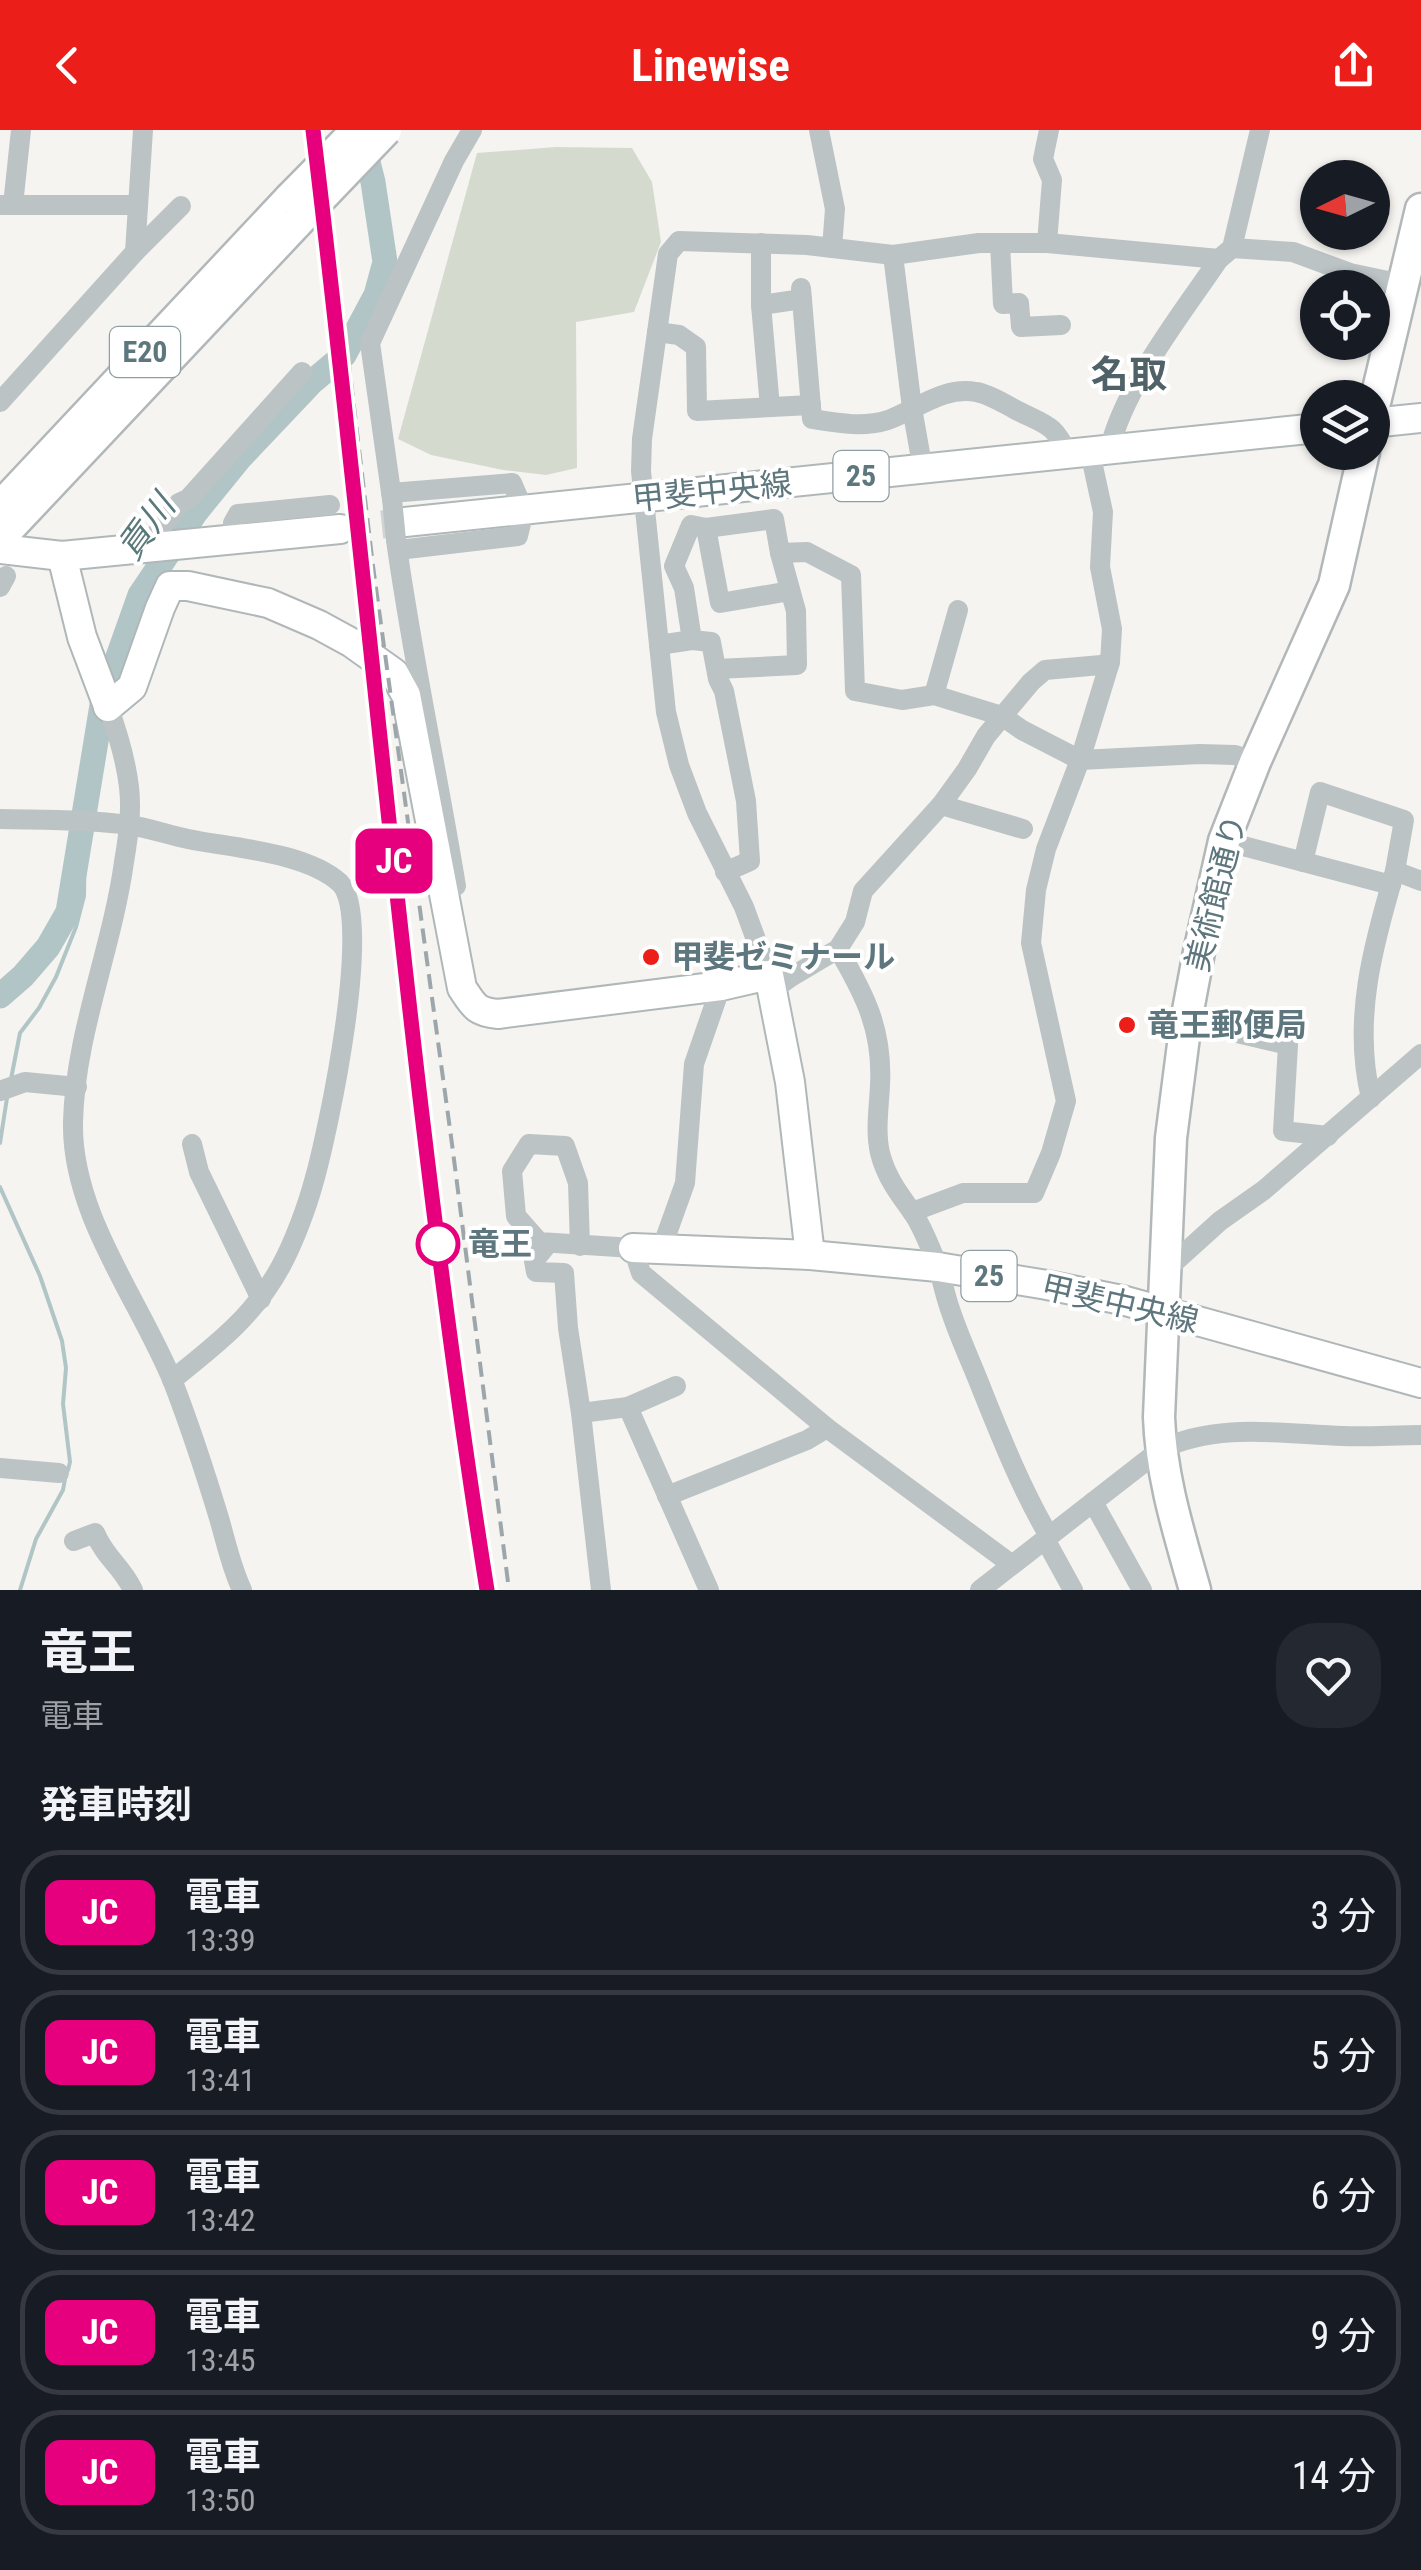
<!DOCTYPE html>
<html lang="ja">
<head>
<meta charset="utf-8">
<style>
  :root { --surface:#171b24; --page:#242831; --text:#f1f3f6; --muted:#9ea1a6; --line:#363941; --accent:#eb1e19 }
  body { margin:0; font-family:"Roboto Condensed","Noto Sans JP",sans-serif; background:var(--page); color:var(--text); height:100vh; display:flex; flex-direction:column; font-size:38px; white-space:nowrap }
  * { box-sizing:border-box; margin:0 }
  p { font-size:32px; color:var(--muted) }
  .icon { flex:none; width:55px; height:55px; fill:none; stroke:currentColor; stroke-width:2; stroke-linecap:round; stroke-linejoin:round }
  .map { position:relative; height:1460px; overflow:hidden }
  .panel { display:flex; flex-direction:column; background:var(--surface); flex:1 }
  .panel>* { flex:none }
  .badge { padding:0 20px; border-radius:15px; font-size:35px; line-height:65px }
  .needle { width:65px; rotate:265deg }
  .fabs { position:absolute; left:1300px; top:30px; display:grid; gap:20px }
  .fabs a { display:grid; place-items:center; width:90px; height:90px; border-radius:50%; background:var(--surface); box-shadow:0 2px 8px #0004; font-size:50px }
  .map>.badge { position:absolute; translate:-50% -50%; box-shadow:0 0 0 5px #fff }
  h2 { padding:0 40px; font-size:38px; line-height:90px }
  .round { display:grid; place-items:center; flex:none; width:105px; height:105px; border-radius:40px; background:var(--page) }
  .summary { display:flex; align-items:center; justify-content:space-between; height:170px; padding:0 40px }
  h1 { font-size:48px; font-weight:700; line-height:75px }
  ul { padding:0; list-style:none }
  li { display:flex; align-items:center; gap:30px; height:125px; margin:0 20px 15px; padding:0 20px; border:5px solid var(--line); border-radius:40px }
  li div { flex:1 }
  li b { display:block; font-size:38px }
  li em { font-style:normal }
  li .badge { min-width:110px; font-weight:700; text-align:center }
  header { display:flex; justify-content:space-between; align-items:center; height:130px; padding:0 40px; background:var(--accent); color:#fff; font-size:45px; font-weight:700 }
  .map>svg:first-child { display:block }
  .green { fill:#d5dacf }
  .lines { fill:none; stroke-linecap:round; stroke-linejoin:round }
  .stream { stroke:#b2c5c6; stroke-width:4 }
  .river { stroke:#b2c5c6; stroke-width:25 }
  .major-tunnel { stroke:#cfd4d3; stroke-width:28; stroke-dasharray:28 14; stroke-linecap:butt }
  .major-casing { stroke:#b0b7b9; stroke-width:32 }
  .highway-casing { stroke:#b2b7b9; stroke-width:35 }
  .minor { stroke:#bcc3c5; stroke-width:20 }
  .major { stroke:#fff; stroke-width:28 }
  .highway { stroke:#fff; stroke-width:30 }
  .rail { stroke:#9da7ab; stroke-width:4; stroke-dasharray:15 8; stroke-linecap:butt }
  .highway-bridge-casing { stroke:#b2b7b9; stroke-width:35; stroke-linecap:butt }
  .minor-bridge { stroke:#bcc3c5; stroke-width:20 }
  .highway-bridge { stroke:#fff; stroke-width:30 }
  .line-casing { stroke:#fff; stroke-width:22 }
  .line { stroke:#e6007e; stroke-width:15 }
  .poi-dot { fill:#eb1e19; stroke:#fff; stroke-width:4 }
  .stop-dot { fill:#fff; stroke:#e6007e; stroke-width:5 }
  .labels { text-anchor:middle; stroke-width:8; stroke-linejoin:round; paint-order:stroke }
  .shield { fill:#fff; stroke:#8e9fa4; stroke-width:2.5 }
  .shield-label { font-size:30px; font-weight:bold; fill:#5e767d }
  .street-label { font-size:32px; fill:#5e767d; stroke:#fff }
  .poi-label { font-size:32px; font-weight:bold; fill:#5e767d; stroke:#fff; text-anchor:start }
  .stop-label { font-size:32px; font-weight:bold; fill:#5e767d; stroke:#fff; text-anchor:start }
  .water-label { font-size:35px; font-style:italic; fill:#587879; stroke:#fff }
  .quarter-label { font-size:38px; font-weight:bold; fill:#506268; stroke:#fff }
</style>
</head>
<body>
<header><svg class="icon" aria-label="back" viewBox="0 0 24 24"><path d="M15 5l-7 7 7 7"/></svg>Linewise<svg class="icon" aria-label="share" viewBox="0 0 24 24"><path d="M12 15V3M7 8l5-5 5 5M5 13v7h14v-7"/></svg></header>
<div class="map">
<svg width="1421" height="1460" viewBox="0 0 1421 1460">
  <rect width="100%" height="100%" fill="#f5f4f0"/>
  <path class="green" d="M556,17L632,18L652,52L661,112L634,182L576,192L577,338L546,345L503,340L431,325L398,309L477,23Z"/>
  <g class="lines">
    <g class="stream">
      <path d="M11,949L20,903L39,878L56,847L76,797L84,766L85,700"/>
      <path d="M0,1013L7,968"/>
      <path d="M0,1057L40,1146L62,1211L66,1238L63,1274L70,1332L68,1340"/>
      <path d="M20,1460L36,1409L63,1360L65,1349"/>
    </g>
    <path class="river" d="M0,866L23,846L48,817L68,782L103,569L140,465L196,382L239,329L312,252L344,225L376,165L385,132L373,52L362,8"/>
    <path class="major-tunnel" d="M340,399L405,392"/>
    <g class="major-casing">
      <g id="major">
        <path d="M1372,293L1421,288"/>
        <path d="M405,392L1318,298"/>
        <path d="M0,419L62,426L340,399"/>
        <path d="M62,426L82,507L108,576"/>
        <path d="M108,577L132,557L160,478L170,456H188L268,473L319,495L352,513L394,543L406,565L462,858C474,876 476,882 498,884L721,856L769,845L790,952L810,1125"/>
        <path d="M633,1118L810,1125L938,1137L1047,1155L1122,1170L1421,1253"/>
      </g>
    </g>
    <g class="highway-casing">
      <g id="highway">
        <path d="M1372,285L1421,79"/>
        <path d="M0,377L290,68"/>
        <path d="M0,408L297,93"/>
        <path d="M1195,1460C1179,1403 1161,1347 1159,1287L1171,1008L1186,891L1199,822L1224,711L1255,632L1334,455L1364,322"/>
      </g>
    </g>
    <g class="minor">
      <path d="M819,0L835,79L832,118"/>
      <path d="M0,75H138"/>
      <path d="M13,75L21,0"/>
      <path d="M761,113V175L770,277"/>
      <path d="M1000,113L1003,174L1019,173L1021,197L1061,195"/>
      <path d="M1047,113L1052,50L1043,29L1049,0"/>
      <path d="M1232,118L1293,122L1350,143L1402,154"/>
      <path d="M135,122L143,0"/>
      <path d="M893,125L912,278L923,340"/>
      <path d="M801,158L812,289C837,293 863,298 888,290C917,279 944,256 976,262C990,264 1006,275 1018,281C1049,296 1053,294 1069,325"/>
      <path d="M761,175L802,169"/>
      <path d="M657,202L679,205L696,217L697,281L811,275"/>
      <path d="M0,272L135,122L181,76"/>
      <path d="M1109,321C1124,256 1182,184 1219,129L1232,118L1260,0"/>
      <path d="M391,363L512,353L524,381L518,406L398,420"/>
      <path d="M392,369L370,213L454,31L472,0"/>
      <path d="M706,398L720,473L790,461"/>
      <path d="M233,409V393L238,384L330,375"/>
      <path d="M396,410C412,526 437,640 456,756L445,758"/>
      <path d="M146,418L179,373L188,369L302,242"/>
      <path d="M0,457L6,446"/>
      <path d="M692,510L684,458L674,436L691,395L706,398L774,389L780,423L807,422L851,445L855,561L902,570L934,565L1002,586L1022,600L1080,630L1200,624L1235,625L1255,632"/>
      <path d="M659,515L692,510L711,512L718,549L724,561L746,671L750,731L725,742"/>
      <path d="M717,539L797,535L796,481L780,423"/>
      <path d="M934,565L958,480"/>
      <path d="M108,576C117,601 126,631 129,657C132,682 128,708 124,732C112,819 75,904 73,992C71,1084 139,1169 173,1252C190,1296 205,1342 219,1388C226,1412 231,1437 242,1460"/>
      <path d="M941,675L1023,699"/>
      <path d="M0,689C42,690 87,689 129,695C149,698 169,705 188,709C232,718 306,722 340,753C374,787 328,1002 314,1051C307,1077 294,1112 281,1136C254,1186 216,1215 172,1250"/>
      <path d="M1224,711L1391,755"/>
      <path d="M1303,732L1320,662L1404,690L1395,741"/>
      <path d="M838,819C865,865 883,900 880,955C879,978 875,1001 880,1023C886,1047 899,1064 913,1083C923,1098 929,1115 936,1131C942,1148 945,1166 951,1182C960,1209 972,1234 982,1260C1002,1310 1022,1360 1049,1406"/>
      <path d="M769,845L744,777L697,683L679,635L666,582L641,341L642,309L668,124L679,111L807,115L893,125L979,113H1047L1219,129"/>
      <path d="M773,860L791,847L838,819L855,792L863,761L941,675L967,639L986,606L1031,552L1045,540L1101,535L1110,532"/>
      <path d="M1186,891L1288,915L1283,1001L1328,1006"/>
      <path d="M0,961L25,952L77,957"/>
      <path d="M1371,968C1352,891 1373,815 1395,741L1421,751"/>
      <path d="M192,1014L199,1042L261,1169"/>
      <path d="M912,1082L963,1063H1034L1051,1023L1066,971L1031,813L1036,760L1046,719L1080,630L1110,532L1112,499L1100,437L1103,382L1090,322"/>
      <path d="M547,1115L534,1131L536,1142L564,1143L568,1198L581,1283L601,1460"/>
      <path d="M580,1116L578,1053L565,1016L529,1014L512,1041L516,1086L539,1112L633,1118L641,1143L827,1298L1011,1434"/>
      <path d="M661,1120L685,1053L694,934L721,856"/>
      <path d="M1167,1139L1220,1091L1264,1060L1421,924"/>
      <path d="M628,1277L676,1256"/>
      <path d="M581,1283L628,1277L709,1460"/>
      <path d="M0,1338L59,1343"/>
      <path d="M667,1366L807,1310L827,1298"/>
      <path d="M1093,1372L1142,1460"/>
      <path d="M1045,1409L1073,1460"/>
      <path d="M74,1411L95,1403C106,1429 121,1435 133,1460"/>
      <path d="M980,1460L1160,1320C1217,1292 1282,1304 1343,1306C1369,1307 1395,1305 1421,1305"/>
    </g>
    <use href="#major" class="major"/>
    <use href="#highway" class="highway"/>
    <g class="rail">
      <path d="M321,0L373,436L452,1014L509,1460"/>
      <path d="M382,606C411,892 443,1176 487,1460"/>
    </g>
    <g class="highway-bridge-casing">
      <g id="highway-bridge">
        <path d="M290,68L357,0"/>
        <path d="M297,93L386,0"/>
      </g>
    </g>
    <path class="minor-bridge" d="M392,369L396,410"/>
    <use href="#highway-bridge" class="highway-bridge"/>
  </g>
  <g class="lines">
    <g class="line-casing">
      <path id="line" d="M313,0C372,486 410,976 487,1460"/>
    </g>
    <use href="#line" class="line"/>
  </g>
  <g class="poi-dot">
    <circle cx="651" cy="827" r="10"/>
    <circle cx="1127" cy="895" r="10"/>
  </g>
  <circle class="stop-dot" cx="438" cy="1114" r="20"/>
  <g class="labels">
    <g class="shield">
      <rect x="110" y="197" width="70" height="50" rx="8"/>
      <rect x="833.5" y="321" width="55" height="50" rx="8"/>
      <rect x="961.5" y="1121" width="55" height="50" rx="8"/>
    </g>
    <g class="shield-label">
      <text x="145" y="232">E20</text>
      <text x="861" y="356">25</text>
      <text x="989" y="1156">25</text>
    </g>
    <g class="street-label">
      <text transform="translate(712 361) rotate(-6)" y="11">甲斐中央線</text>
      <text transform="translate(1216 763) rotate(-76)" y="11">美術館通り</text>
      <text transform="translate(1120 1174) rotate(13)" y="11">甲斐中央線</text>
    </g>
    <g class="poi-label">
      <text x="671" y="838">甲斐ゼミナール</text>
      <text x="1147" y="906">竜王郵便局</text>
    </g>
    <g class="stop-label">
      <text x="468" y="1125">竜王</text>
    </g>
    <g class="water-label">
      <text transform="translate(146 397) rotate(-54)" y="12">貢川</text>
    </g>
    <g class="quarter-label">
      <text x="1129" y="258">名取</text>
    </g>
  </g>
</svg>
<div class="fabs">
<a><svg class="needle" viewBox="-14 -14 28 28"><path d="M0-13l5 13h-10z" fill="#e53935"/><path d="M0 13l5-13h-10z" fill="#9ea1a6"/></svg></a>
<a><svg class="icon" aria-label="locate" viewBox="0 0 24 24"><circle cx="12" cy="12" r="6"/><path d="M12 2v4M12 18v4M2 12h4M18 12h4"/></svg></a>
<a><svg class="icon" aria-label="layers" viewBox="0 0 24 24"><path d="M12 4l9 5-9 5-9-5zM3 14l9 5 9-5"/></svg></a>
</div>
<b class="badge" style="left:394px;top:731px;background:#e6007e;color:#fff">JC</b>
</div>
<section class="panel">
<div class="summary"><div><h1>竜王</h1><p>電車</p></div><a class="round"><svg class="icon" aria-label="heart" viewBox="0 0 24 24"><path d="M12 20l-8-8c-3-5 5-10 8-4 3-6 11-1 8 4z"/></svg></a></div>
<h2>発車時刻</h2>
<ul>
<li><span class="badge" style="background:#e6007e;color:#fff">JC</span><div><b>電車</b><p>13:39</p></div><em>3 分</em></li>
<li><span class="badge" style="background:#e6007e;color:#fff">JC</span><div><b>電車</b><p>13:41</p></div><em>5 分</em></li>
<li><span class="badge" style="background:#e6007e;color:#fff">JC</span><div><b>電車</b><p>13:42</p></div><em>6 分</em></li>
<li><span class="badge" style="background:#e6007e;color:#fff">JC</span><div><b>電車</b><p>13:45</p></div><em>9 分</em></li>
<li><span class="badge" style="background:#e6007e;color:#fff">JC</span><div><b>電車</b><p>13:50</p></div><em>14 分</em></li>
</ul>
</section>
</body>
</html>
